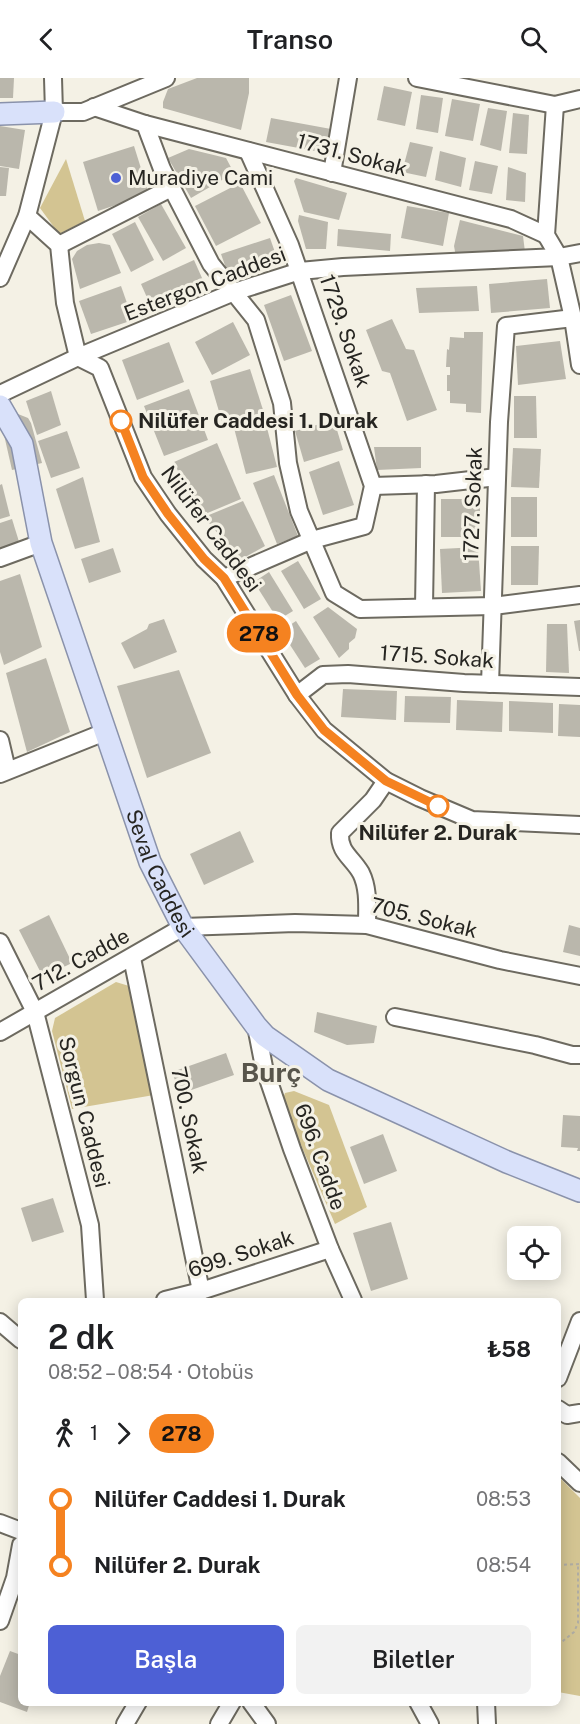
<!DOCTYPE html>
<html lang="tr">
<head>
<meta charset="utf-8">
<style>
  :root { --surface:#fff; --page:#f2f2f2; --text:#202124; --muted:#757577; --accent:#4d60d5 }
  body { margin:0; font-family:"Public Sans",sans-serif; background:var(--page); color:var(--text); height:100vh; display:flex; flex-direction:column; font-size:22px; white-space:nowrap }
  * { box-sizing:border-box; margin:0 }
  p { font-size:20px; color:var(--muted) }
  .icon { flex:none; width:33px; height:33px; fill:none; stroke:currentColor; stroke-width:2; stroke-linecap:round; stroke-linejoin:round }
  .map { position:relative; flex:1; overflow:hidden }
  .details { position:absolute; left:18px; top:1220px; width:543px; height:408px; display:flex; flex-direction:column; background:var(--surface); border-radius:9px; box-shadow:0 3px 15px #0003 }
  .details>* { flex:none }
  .badge { padding:0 12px; border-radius:20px; font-size:21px; line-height:39px }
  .fabs { position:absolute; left:507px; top:1148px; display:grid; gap:12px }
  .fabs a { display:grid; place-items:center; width:54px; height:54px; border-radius:9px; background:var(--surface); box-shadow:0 3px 15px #0003; font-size:30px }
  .map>.badge { position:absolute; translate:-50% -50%; box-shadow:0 0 0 3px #fff }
  .legs { display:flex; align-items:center; gap:9px; height:66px; padding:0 30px; font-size:20px }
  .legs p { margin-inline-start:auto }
  .headline { display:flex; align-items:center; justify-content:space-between; height:102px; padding:0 30px }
  h1 { font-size:33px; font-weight:600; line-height:45px }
  .button { display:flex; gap:12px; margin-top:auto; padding:12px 30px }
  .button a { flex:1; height:69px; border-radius:9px; background:var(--accent); color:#fff; font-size:24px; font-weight:600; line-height:69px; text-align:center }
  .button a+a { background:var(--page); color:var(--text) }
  ul { padding:0 30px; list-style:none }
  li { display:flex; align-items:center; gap:21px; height:66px; font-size:22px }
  li i { display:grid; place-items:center; width:9px; height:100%; margin:0 8px; background:currentColor }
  li i::after { content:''; width:15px; height:15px; margin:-8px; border:4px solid; border-radius:50%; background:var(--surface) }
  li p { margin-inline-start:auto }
  li:first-child i { background:linear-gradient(#0000 50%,currentColor 0) }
  li:last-child i { background:linear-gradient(currentColor 50%,#0000 0) }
  header { display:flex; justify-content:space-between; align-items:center; height:78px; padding:0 30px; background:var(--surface); font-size:27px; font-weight:600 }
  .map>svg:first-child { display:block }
  .green { fill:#d3c492 }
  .building { fill:#bab7ac }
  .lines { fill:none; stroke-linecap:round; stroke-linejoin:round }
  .minor-casing { stroke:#6d6a60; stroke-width:20 }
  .major-casing { stroke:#8a92ab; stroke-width:24 }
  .path { stroke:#afaca3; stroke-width:2; stroke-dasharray:3 3; stroke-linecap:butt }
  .minor { stroke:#fff; stroke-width:16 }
  .major { stroke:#d9e1fa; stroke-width:21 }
  .line-1-casing { stroke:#fff; stroke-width:14 }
  .line-1 { stroke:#f58220; stroke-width:9 }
  .poi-dot { fill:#4d60d5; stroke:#f4f1e5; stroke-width:2 }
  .stop-1-dot { fill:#fff; stroke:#f58220; stroke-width:3 }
  .labels { text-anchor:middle; stroke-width:6; stroke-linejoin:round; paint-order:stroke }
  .street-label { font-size:21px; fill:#262521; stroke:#f4f1e5 }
  .poi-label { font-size:21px; fill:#262521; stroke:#f4f1e5; text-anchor:start }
  .stop-label { font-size:21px; font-weight:bold; fill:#262521; stroke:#f4f1e5; text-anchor:start }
  .district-label { font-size:27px; font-weight:bold; fill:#58554b; stroke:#f4f1e5 }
</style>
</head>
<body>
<header><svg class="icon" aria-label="back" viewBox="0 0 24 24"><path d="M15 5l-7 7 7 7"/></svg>Transo<svg class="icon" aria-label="search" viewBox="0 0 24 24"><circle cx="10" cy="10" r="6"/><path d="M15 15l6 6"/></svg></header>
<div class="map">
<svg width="580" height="1646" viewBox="0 0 580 1646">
  <rect width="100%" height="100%" fill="#f4f1e5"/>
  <g class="green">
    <path d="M66,81L85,143L59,156L40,130Z"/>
    <path d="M116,904L129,908L154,1017L72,1031L52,953L55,940Z"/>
    <path d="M294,1013L329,1027L367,1129L335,1146L282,1023L285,1015Z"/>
    <path d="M558,1398L580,1420V1618L558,1614Z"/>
  </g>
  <g class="building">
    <path d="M0,0H14L13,20H0Z"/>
    <path d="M197,0H249V15L241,52L163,30V24L168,11Z"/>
    <path d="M384,8L412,14L405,48L377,42Z"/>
    <path d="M421,17L443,20L438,55L416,51Z"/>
    <path d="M452,21L480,26L473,63L445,58Z"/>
    <path d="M488,30L507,33L501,73L480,67Z"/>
    <path d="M513,35L529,37L527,76L509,75Z"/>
    <path d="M271,40L331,51L326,75L266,64Z"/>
    <path d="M0,48L25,52L19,91L0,88Z"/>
    <path d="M410,64L433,69L426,99L402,94Z"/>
    <path d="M134,68L149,116L98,133L83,84Z"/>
    <path d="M189,71L226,80L234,95L191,120L168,80Z"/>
    <path d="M440,73L466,80L461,109L435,102Z"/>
    <path d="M475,83L498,88L492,116L469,112Z"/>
    <path d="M0,89L9,90L6,118H0Z"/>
    <path d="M508,89L526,95L525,124L506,122Z"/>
    <path d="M296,100L347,115L339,142L304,134L294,103Z"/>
    <path d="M240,105L261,145L216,168L195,128Z"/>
    <path d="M161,126L186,170L163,183L138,139Z"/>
    <path d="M407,128L449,135L443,168L401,160Z"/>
    <path d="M299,137L328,144L326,171H306L298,143Z"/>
    <path d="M460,142L523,158L525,174L456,179L454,168Z"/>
    <path d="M135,144L154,182L131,194L112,156Z"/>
    <path d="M338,151L391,156L390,173L337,168Z"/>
    <path d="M270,160L277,180L228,196L221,176Z"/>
    <path d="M99,165L110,167L121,195L80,211L72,181L77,173L87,167Z"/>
    <path d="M194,182L206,209L153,233L141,206Z"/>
    <path d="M547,201L550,230L491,235L489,206Z"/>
    <path d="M121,208L133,242L91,256L79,223Z"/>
    <path d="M477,208L479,233L419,235L416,210Z"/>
    <path d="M291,217L312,273L284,283L264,227Z"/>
    <path d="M392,241L406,271L414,272L437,332L407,343L390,295L382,293L366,252Z"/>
    <path d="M233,244L250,277L212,297L195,264Z"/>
    <path d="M464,254H483L481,335L466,334V326L450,325V313H447V297H450V289H446L447,271L449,272L450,259L464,260Z"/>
    <path d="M560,263L566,301L518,307L516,268Z"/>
    <path d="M169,264L184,304L137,322L122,282Z"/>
    <path d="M250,291L264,335L223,347L210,303Z"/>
    <path d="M189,311L208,362L164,378L144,328Z"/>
    <path d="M51,313L61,347L37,357L26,323Z"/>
    <path d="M514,318H536L537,360H514Z"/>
    <path d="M18,336L28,340L31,345L42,385L12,392L2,348L10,338Z"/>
    <path d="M265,342L277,389L246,396L234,350Z"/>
    <path d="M334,342L343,372L304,384L295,353Z"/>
    <path d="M67,353L80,390L51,400L38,363Z"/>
    <path d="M217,365L241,421L198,439L174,384Z"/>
    <path d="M374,369H421V390L377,392Z"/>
    <path d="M513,370L541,371L539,410L511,409Z"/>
    <path d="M339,383L354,427L323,437L309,394Z"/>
    <path d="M274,397L298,458L277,466L253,405Z"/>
    <path d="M83,399L100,464L75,471L56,411Z"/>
    <path d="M2,406L10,438L0,441V407Z"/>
    <rect x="511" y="419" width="26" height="40"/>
    <rect x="441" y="421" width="39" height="38"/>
    <path d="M243,423L265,468L240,482L204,439Z"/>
    <path d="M12,441L20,467L0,473V445Z"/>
    <path d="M511,468H539L538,507H511Z"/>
    <path d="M478,469L481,513L442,515L440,471Z"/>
    <path d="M113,470L121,494L89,505L81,481Z"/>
    <path d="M298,483L321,521L304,531L281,493Z"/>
    <path d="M269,494L293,533L278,542L254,504Z"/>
    <path d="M20,496L42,569L4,587L0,574V503Z"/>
    <path d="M328,529L357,551L355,560L349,565V571L339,580L313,539Z"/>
    <path d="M164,541L177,574L134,591L121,565L147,551L149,546Z"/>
    <path d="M580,542V573H579L574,543Z"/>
    <path d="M296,543L320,581L305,590L281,553Z"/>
    <path d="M547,546H567L569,595L546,594Z"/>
    <path d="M46,580L70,654L27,674L6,595Z"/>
    <path d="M179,592L211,675L147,700L117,608Z"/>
    <path d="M343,611L397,613L396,642L341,639Z"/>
    <path d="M405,618L451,619L450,645L404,644Z"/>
    <path d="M457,622L503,624L502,654L456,652Z"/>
    <path d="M509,623L553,625V655L509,653Z"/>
    <path d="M559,626L580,627V659L558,658Z"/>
    <path d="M240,753L254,784L204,807L190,776Z"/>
    <path d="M49,837L72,885L43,899L19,852Z"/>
    <path d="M569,847L580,850V878L563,874Z"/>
    <path d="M317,934L377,948L374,965L347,967L314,954Z"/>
    <path d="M226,975L234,997L180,1016L172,994Z"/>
    <path d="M563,1037L580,1038V1073H577L578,1070L561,1069Z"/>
    <path d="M383,1056L397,1093L364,1106L350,1069Z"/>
    <path d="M53,1120L64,1154L32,1164L21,1130Z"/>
    <path d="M391,1144L408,1201L371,1213L353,1155Z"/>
    <path d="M10,1573L21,1577V1624H30L27,1634L0,1624V1598Z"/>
  </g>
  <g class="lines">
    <g class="minor-casing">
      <g id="minor">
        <path d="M417,0L555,27L580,21"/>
        <path d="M555,27L546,157L559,179L573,240L580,287"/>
        <path d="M94,29L145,46L162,91L211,186L256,242L282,325L288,385L299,433L334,515L360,531L493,528L580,517"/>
        <path d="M54,34H83L166,0"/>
        <path d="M145,46L511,141L546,157"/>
        <path d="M332,95L348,0"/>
        <path d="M27,138L59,167L65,225L78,279"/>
        <path d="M59,167L171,110"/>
        <path d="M0,200L27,138L54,34L53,0"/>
        <path d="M78,279L100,290L143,399L168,436L204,481L224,500L297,617L324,652L386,703L420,720L472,742L580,747"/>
        <path d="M0,316L78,279L234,214L300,193L343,189L559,179L580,175"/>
        <path d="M373,408L436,406L497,399"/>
        <path d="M0,480L41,465"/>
        <path d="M224,500L312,462L364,448L373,408L290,167L248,73"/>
        <path d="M424,529L426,406"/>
        <path d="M490,606L499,344L506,248L573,240"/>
        <path d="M297,617L323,597L348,596L464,605L580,609"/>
        <path d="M0,662L7,692"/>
        <path d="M0,696L105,654"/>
        <path d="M367,847C367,830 369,811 361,795C352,779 339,775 340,755L373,722L386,703"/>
        <path d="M0,864L35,934L90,1147L95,1222"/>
        <path d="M132,880L201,1213"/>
        <path d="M395,939L535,967L572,977H580"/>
        <path d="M256,948L264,989L292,1071L330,1171L353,1222"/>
        <path d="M0,954L183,849L295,845L367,847L500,882L580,898"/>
        <path d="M165,1222L201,1213L330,1171"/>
        <path d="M0,1244L21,1262"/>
        <path d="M558,1300L580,1243"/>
        <path d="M558,1331L567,1337L580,1335"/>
        <path d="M558,1384L580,1405"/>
        <path d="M0,1445L21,1453"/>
        <path d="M0,1543L15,1500L21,1467"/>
        <path d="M251,1624L267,1646"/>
        <path d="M418,1624L430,1646"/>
        <path d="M486,1624L487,1646"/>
        <path d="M125,1646L138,1624"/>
        <path d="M219,1646L232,1624"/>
      </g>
    </g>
    <g class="major-casing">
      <g id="major">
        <path d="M0,36L54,34"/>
        <path id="s1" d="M0,328L22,366L41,465L150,784L183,849L256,948L265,958L328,1002L507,1084L580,1113"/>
      </g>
    </g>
    <g class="path">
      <path d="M558,1487L580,1486"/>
      <path d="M558,1567L574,1554L578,1545V1487"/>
    </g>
    <use href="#minor" class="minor"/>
    <use href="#major" class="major"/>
  </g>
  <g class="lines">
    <g class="line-1-casing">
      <path id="line-1" d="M121,343L143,399L168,436L204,481L224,500L297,617L324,652L386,703L438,728"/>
    </g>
    <use href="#line-1" class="line-1"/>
  </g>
  <circle class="poi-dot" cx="116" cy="100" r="6"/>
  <g class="stop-1-dot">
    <circle cx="121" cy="343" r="10"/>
    <circle cx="438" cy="728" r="10"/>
  </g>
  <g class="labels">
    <g class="street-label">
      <text transform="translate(352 77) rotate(15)" y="7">1731. Sokak</text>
      <text transform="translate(205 206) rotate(-21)" y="7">Estergon Caddesi</text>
      <text transform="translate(345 253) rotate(71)" y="7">1729. Sokak</text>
      <text transform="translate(473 426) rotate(-88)" y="7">1727. Sokak</text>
      <text transform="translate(211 451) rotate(53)" y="7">Nilüfer Caddesi</text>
      <text transform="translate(437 579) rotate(4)" y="7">1715. Sokak</text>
      <text dy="7" stroke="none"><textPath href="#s1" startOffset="496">Seval Caddesi</textPath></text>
      <text transform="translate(424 840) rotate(14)" y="7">705. Sokak</text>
      <text transform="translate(81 882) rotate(-29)" y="7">712. Cadde</text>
      <text transform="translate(84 1034) rotate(76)" y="7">Sorgun Caddesi</text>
      <text transform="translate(189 1042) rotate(78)" y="7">700. Sokak</text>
      <text transform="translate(320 1079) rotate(70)" y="7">696. Cadde</text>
      <text transform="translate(241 1176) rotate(-18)" y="7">699. Sokak</text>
    </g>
    <g class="poi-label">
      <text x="128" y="107">Muradiye Cami</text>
    </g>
    <g class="stop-label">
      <text x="138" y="350">Nilüfer Caddesi 1. Durak</text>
      <text x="438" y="762" text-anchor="middle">Nilüfer 2. Durak</text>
    </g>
    <g class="district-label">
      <text x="271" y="1004">Burç</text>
    </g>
  </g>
</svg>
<div class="fabs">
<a><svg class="icon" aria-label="locate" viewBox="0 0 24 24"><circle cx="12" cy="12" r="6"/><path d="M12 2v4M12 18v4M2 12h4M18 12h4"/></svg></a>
</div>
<b class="badge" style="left:259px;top:555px;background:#f58220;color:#111">278</b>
<section class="details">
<div class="headline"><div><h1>2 dk</h1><p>08:52 – 08:54 · Otobüs</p></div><b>₺58</b></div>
<div class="legs"><svg class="icon" aria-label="walk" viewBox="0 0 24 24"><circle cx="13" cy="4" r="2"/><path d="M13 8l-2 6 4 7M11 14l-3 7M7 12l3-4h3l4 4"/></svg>1<svg class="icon" aria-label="forward" viewBox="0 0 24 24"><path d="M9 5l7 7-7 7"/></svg><b class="badge" style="background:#f58220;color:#111">278</b></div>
<ul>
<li><i style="color:#f58220"></i><b>Nilüfer Caddesi 1. Durak</b><p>08:53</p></li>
<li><i style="color:#f58220"></i><b>Nilüfer 2. Durak</b><p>08:54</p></li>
</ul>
<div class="button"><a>Başla</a><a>Biletler</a></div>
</section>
</div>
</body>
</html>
